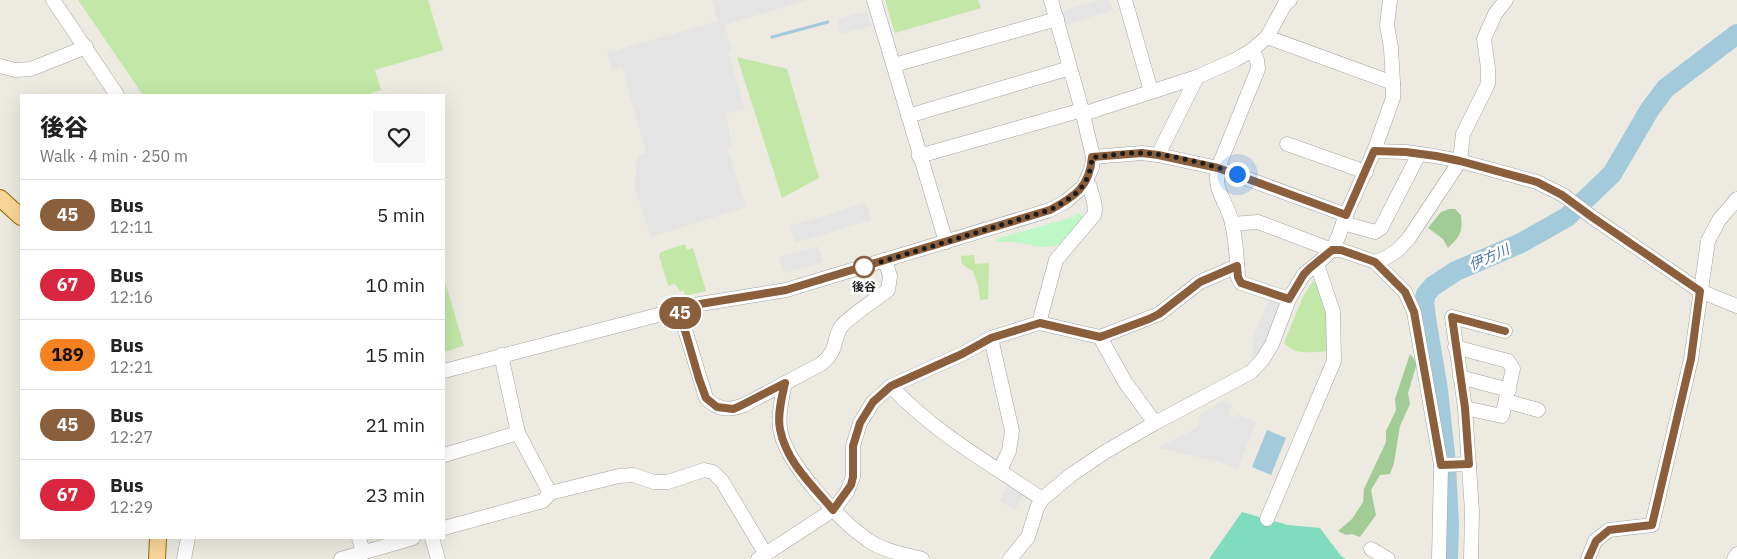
<!DOCTYPE html>
<html lang="en">
<head>
<meta charset="utf-8">
<style>
  :root { --surface:#fff; --page:#f6f6f6; --text:#222; --muted:#767676; --line:#e0e0e0 }
  body { margin:0; font-family:"IBM Plex Sans","Noto Sans JP",sans-serif; background:var(--page); color:var(--text); height:100vh; display:flex; flex-direction:column; font-size:19px; white-space:nowrap }
  * { box-sizing:border-box; margin:0 }
  p { font-size:16px; color:var(--muted) }
  .icon { flex:none; width:28px; height:28px; fill:none; stroke:currentColor; stroke-width:2; stroke-linecap:round; stroke-linejoin:round }
  .map { position:relative; flex:1; overflow:hidden }
  .side { position:absolute; left:20px; top:94px; width:425px; height:445px; display:flex; flex-direction:column; background:var(--surface); border-radius:0px; box-shadow:0 5px 20px #0002 }
  .side>* { flex:none }
  .badge { padding:0 10px; border-radius:16px; font-size:18px; line-height:32px }
  .you { position:absolute; width:25px; height:25px; margin:-12px; border:4px solid #fff; border-radius:50%; background:#1a73e8; box-shadow:0 0 0 8px #1a73e833 }
  .map>.badge { position:absolute; translate:-50% -50%; box-shadow:0 0 0 2px #fff }
  .round { display:grid; place-items:center; flex:none; width:52px; height:52px; border-radius:0px; background:var(--page) }
  .overview { display:flex; align-items:center; justify-content:space-between; height:85px; padding:0 20px }
  h1 { font-size:24px; font-weight:800; line-height:38px }
  ul { padding:0; list-style:none }
  li { display:flex; align-items:center; gap:15px; height:70px; padding:0 20px; border-top:1px solid var(--line) }
  li div { flex:1 }
  li b { display:block; font-size:19px }
  li em { font-style:normal }
  li .badge { min-width:55px; font-weight:700; text-align:center }
  .map>svg:first-child { display:block }
  .grass { fill:#c2e7a7 }
  .forest { fill:#a2cc96 }
  .park { fill:#bdf8c6 }
  .pitch { fill:#80dcbf }
  .parking { fill:#e4e4e4 }
  .water { fill:#a2cadb }
  .lines { fill:none; stroke-linecap:round; stroke-linejoin:round }
  .stream { stroke:#a2cadb; stroke-width:3 }
  .river { stroke:#a2cadb; stroke-width:20 }
  .minor-casing { stroke:#a3a3a3; stroke-width:15 }
  .major-casing { stroke:#916c02; stroke-width:18 }
  .minor { stroke:#fff; stroke-width:14 }
  .major { stroke:#fad799; stroke-width:16 }
  .line-casing { stroke:#fff; stroke-width:11 }
  .line { stroke:#8b5e3c; stroke-width:8 }
  .walk { stroke:#1c1c1c; stroke-width:5; stroke-dasharray:0 9 }
  .stop-dot { fill:#fff; stroke:#8b5e3c; stroke-width:2.5 }
  .labels { text-anchor:middle; stroke-width:5; stroke-linejoin:round; paint-order:stroke }
  .stop-label { font-size:12px; font-weight:bold; fill:#1c1c1c; stroke:#fff }
  .water-label { font-size:14px; font-style:italic; fill:#4a73a9; stroke:#fff }
</style>
</head>
<body>
<div class="map">
<svg width="1737" height="559" viewBox="0 0 1737 559">
  <rect width="100%" height="100%" fill="#edeae1"/>
  <g class="grass">
    <path d="M78,0H428L443,50L375,70L381,90L371,93V95H143Z"/>
    <path d="M885,0H978L981,8L895,33Z"/>
    <path d="M737,57L787,69L819,178L782,198Z"/>
    <path d="M685,244L687,250L693,248L706,291L685,296L684,290L680,291L675,284L668,286L659,255L661,252Z"/>
    <path d="M974,255L975,264L989,263L988,299L980,300L978,285L973,271C966,267 960,265 961,256Z"/>
    <path d="M444,278L464,346L444,352Z"/>
    <path d="M1313,281L1317,284L1327,312L1328,351C1311,352 1297,356 1284,343L1303,297Z"/>
  </g>
  <g class="forest">
    <path d="M1449,209H1455L1461,215C1463,233 1460,236 1448,248L1443,239L1428,228L1441,212Z"/>
    <path d="M1410,354L1417,363L1408,393L1410,404L1400,426L1394,463L1390,474L1380,475L1371,490L1376,515L1360,537L1352,534L1346,535L1338,531L1352,519L1363,502L1364,489L1386,442V431L1396,410L1395,399Z"/>
  </g>
  <path class="park" d="M1078,213L1083,216L1082,220L1057,246L1042,247L1015,242H996V239L1073,217Z"/>
  <path class="pitch" d="M1242,512L1288,525L1320,528L1341,556L1346,559H1209Z"/>
  <g class="parking">
    <path d="M712,0H807L724,25L732,50L728,52L745,109L726,114L732,145L727,147L746,207L651,237L635,188L637,156L646,153L622,67L612,70L607,53L718,21Z"/>
    <path d="M1100,0H1109L1113,10L1063,26L1059,12Z"/>
    <path d="M867,11L872,26L841,34L837,19Z"/>
    <path d="M866,203L871,220L795,243L790,226Z"/>
    <path d="M818,246L823,262L784,273L779,257Z"/>
    <path d="M1268,301L1279,304L1264,345L1253,360V338Z"/>
    <path d="M1222,401L1232,405L1228,415L1235,418L1237,414L1256,422L1238,469L1220,462L1158,448L1198,427L1200,415Z"/>
    <path d="M1010,482L1026,490L1015,510L1000,501Z"/>
  </g>
  <path class="water" d="M1267,430L1286,438L1271,475L1252,467Z"/>
  <g class="lines">
    <path class="stream" d="M772,37L828,22"/>
    <path class="river" d="M1448,559L1449,525L1446,464L1438,390L1426,318L1424,302L1426,294L1433,286L1456,271L1521,243L1567,217L1612,174L1650,109L1666,88L1737,34"/>
    <g class="minor-casing">
      <g id="minor">
        <path d="M53,0L117,95"/>
        <path d="M874,0L946,242"/>
        <path d="M1125,0L1151,91"/>
        <path d="M1390,0L1387,25L1391,48L1393,83"/>
        <path d="M1267,37L1393,83V98L1374,151L1346,215L1339,235L1332,250L1317,264L1333,312L1334,361L1267,519"/>
        <path d="M894,65L1057,19"/>
        <path d="M0,66L15,70L31,69L86,47"/>
        <path d="M1083,114L1197,77L1235,60L1252,50L1267,37L1285,4L1290,0"/>
        <path d="M908,116L1070,68"/>
        <path d="M1287,144L1366,172"/>
        <path d="M1374,151L1406,152L1435,156L1460,161L1537,182L1563,195L1592,217L1700,291L1737,306"/>
        <path d="M1158,155L1197,77"/>
        <path d="M919,156L1082,110"/>
        <path d="M1093,157L1142,153L1158,155L1218,168L1346,215"/>
        <path d="M1343,223L1375,232L1381,228L1419,154"/>
        <path d="M1232,224L1258,222L1332,250H1341L1375,262L1405,292L1414,312L1441,465L1439,559"/>
        <path d="M1375,262L1384,259L1398,250L1409,238L1460,161L1463,134L1488,84V68L1484,39L1495,14L1506,0"/>
        <path d="M1289,299L1304,274L1317,264"/>
        <path d="M679,310L706,398C718,410 729,411 744,405L821,364C839,350 832,341 841,327C848,317 877,299 888,290L890,276L885,260"/>
        <path d="M1039,323L1056,260L1094,215C1097,206 1092,197 1090,187L1084,186"/>
        <path d="M1100,337L1125,382L1155,423"/>
        <path d="M991,338L1012,431L1009,451L1000,470"/>
        <path d="M1455,347L1508,361L1513,369L1502,416L1465,408"/>
        <path d="M501,355L518,433L550,493"/>
        <path d="M444,371L700,304L786,290L1050,210L1065,202L1084,186L1092,167L1093,157L1082,110L1051,0"/>
        <path d="M1460,377L1509,390"/>
        <path d="M785,383C782,396 778,414 780,428C784,462 840,521 868,540C883,551 904,554 922,559"/>
        <path d="M891,386C933,432 991,464 1042,499"/>
        <path d="M1506,401L1538,410"/>
        <path d="M444,455L518,433"/>
        <path d="M1441,465L1469,464"/>
        <path d="M444,528L543,501L550,493L619,476L633,475L654,482H668L704,470L713,472L722,481L765,553"/>
        <path d="M359,538L363,552"/>
        <path d="M432,538L438,559"/>
        <path d="M1371,549L1388,559"/>
        <path d="M184,559L188,538"/>
        <path d="M341,559L413,538"/>
        <path d="M758,559L833,510L847,492L853,477V446L860,423L873,402L891,386L962,354L991,338L1039,323L1100,337L1159,314L1200,282L1237,266"/>
        <path d="M1010,559L1028,537L1037,508L1042,499L1071,475L1105,452L1155,423L1251,372L1263,359L1272,344L1289,299L1241,283L1238,277C1237,259 1236,240 1232,223C1227,200 1213,192 1218,168L1258,69L1257,60L1252,50"/>
        <path d="M1471,559L1472,511L1465,408L1452,317L1505,331"/>
        <path d="M1588,559L1595,541L1609,530L1652,525L1691,359L1708,241L1719,220L1737,199"/>
        <path d="M1734,559L1737,554"/>
      </g>
    </g>
    <g class="major-casing">
      <g id="major">
        <path d="M0,198L21,217"/>
        <path d="M157,559L158,538"/>
      </g>
    </g>
    <use href="#minor" class="minor"/>
    <use href="#major" class="major"/>
  </g>
  <g class="lines">
    <g class="line-casing">
      <path id="line" d="M1505,331L1452,317L1465,408L1469,464L1441,465L1414,312L1405,292L1375,262L1341,250H1332L1310,268L1304,274L1289,299L1241,283L1238,277L1237,266L1200,282L1159,314L1149,319L1100,337L1040,323L991,338L962,354L891,386L873,402L860,423L853,446V477L851,485L833,510C813,486 786,462 780,429C777,415 782,396 785,383L738,407L733,409L717,407L706,398L699,379L679,310L700,304L786,290L1050,210C1074,197 1090,187 1092,157L1142,153L1158,155L1218,168L1346,215L1374,151L1406,152L1436,156L1460,161L1537,182L1562,195L1592,217L1700,291L1691,359L1652,525L1609,530L1596,541L1588,559"/>
    </g>
    <use href="#line" class="line"/>
    <path class="walk" d="M864,267L1050,210C1074,197 1090,187 1092,157C1105,157 1118,153 1131,153C1162,152 1207,163 1237,174"/>
  </g>
  <circle class="stop-dot" cx="864" cy="267" r="10"/>
  <g class="labels">
    <g class="stop-label">
      <text x="864" y="291">後谷</text>
    </g>
    <g class="water-label">
      <text transform="translate(1489 257) rotate(-24)" y="5">伊方川</text>
    </g>
  </g>
</svg>
<div class="you" style="left:1237px;top:174px"></div>
<b class="badge" style="left:680px;top:313px;background:#8b5e3c;color:#fff">45</b>
<section class="side">
<div class="overview"><div><h1>後谷</h1><p>Walk · 4 min · 250 m</p></div><a class="round"><svg class="icon" aria-label="heart" viewBox="0 0 24 24"><path d="M12 20l-8-8c-3-5 5-10 8-4 3-6 11-1 8 4z"/></svg></a></div>
<ul>
<li><span class="badge" style="background:#8b5e3c;color:#fff">45</span><div><b>Bus</b><p>12:11</p></div><em>5 min</em></li>
<li><span class="badge" style="background:#d7263d;color:#fff">67</span><div><b>Bus</b><p>12:16</p></div><em>10 min</em></li>
<li><span class="badge" style="background:#f58220;color:#111">189</span><div><b>Bus</b><p>12:21</p></div><em>15 min</em></li>
<li><span class="badge" style="background:#8b5e3c;color:#fff">45</span><div><b>Bus</b><p>12:27</p></div><em>21 min</em></li>
<li><span class="badge" style="background:#d7263d;color:#fff">67</span><div><b>Bus</b><p>12:29</p></div><em>23 min</em></li>
</ul>
</section>
</div>
</body>
</html>
